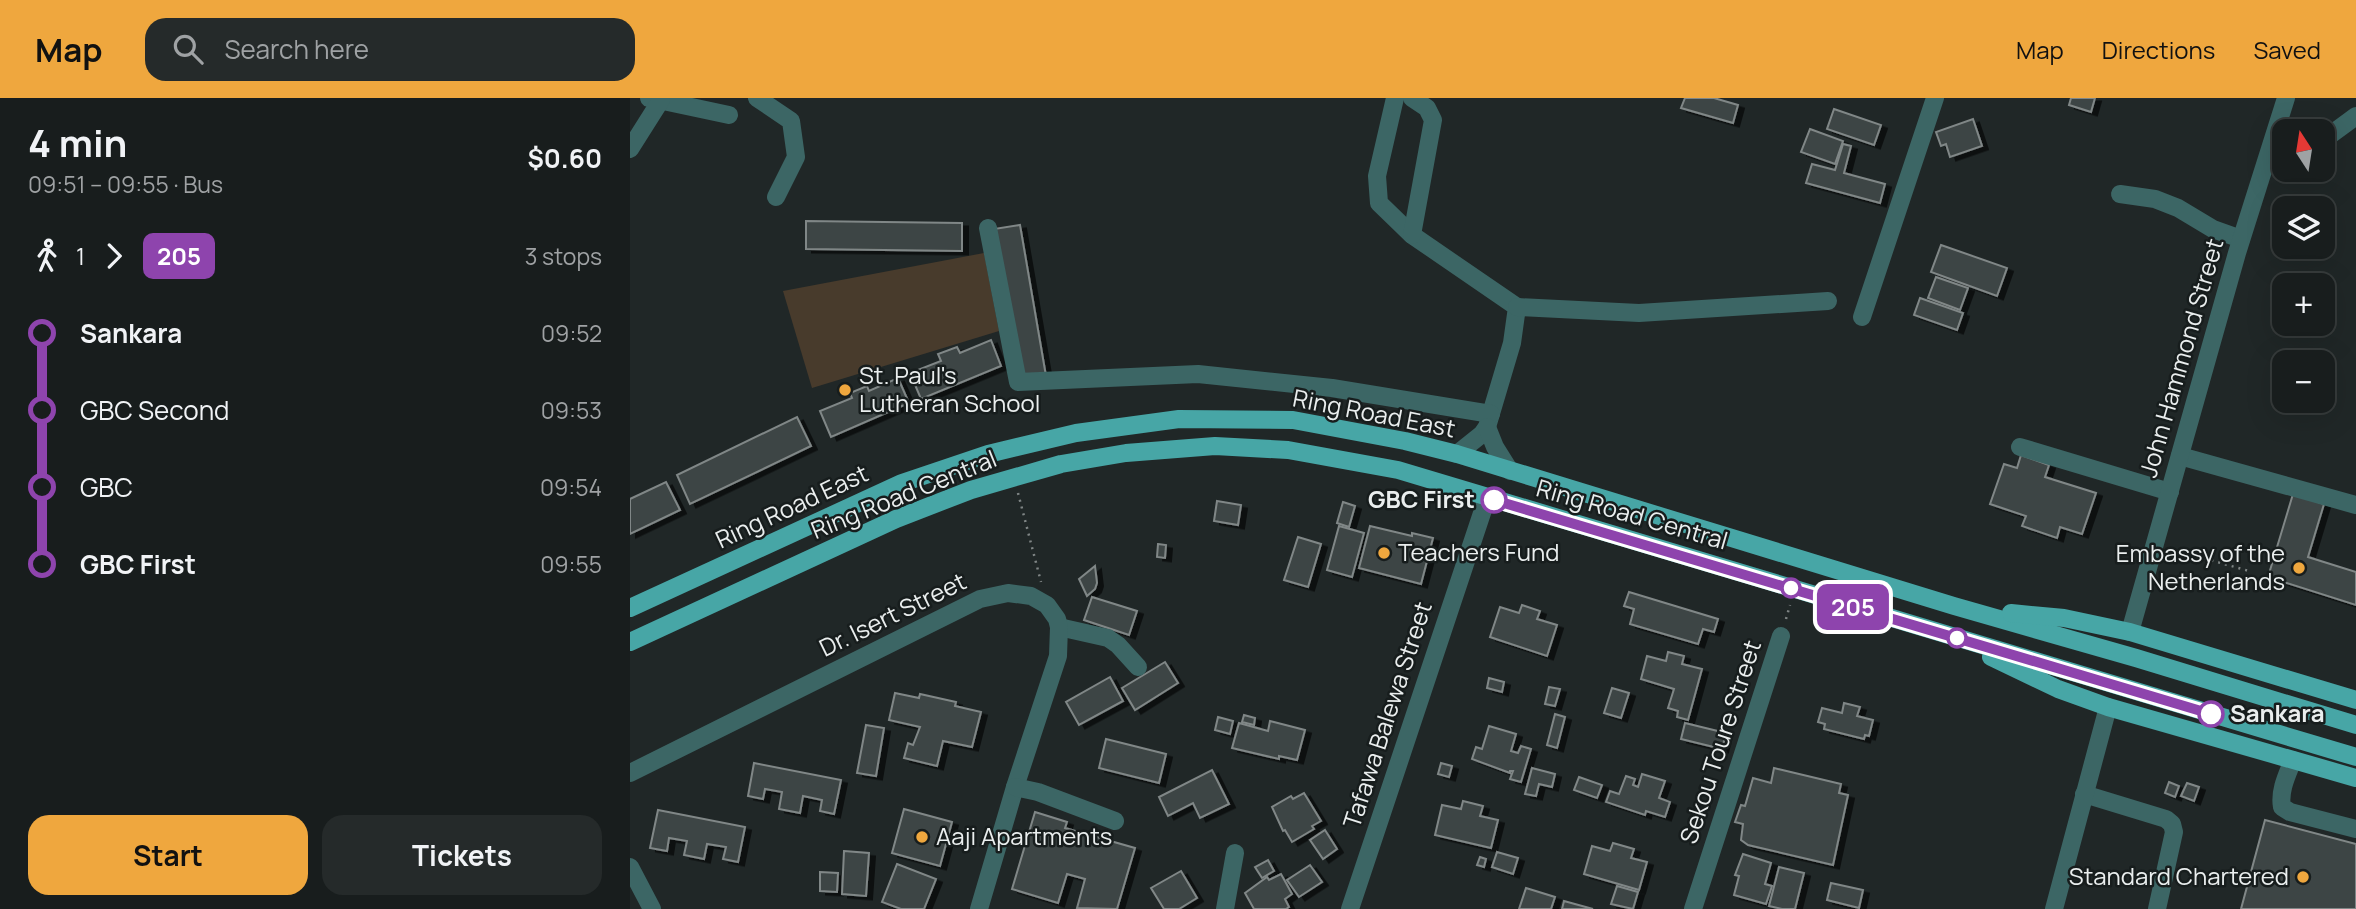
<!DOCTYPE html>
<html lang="en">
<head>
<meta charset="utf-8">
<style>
  :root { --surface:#181d1d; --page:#252a2a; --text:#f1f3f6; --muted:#9fa2a4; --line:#363b3b; --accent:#efa73e }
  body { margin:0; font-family:Manrope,sans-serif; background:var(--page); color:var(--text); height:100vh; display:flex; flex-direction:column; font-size:26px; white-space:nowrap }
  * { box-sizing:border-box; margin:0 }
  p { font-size:23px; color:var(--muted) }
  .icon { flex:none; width:38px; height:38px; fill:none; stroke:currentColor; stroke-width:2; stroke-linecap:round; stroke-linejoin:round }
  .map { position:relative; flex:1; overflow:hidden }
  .panel { display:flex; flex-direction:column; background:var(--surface); width:630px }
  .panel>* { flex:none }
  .badge { padding:0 14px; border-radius:10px; font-size:24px; line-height:46px }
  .needle { width:46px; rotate:348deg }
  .buttons { position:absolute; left:1642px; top:21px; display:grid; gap:14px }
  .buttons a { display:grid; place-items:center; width:63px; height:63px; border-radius:14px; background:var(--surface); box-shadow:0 7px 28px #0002,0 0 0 2px var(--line); font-size:35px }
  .map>.badge { position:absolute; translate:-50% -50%; box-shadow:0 0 0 4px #fff }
  .legs { display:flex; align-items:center; gap:10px; height:77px; padding:0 28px; font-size:23px }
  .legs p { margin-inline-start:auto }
  .headline { display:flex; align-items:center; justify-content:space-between; height:119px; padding:0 28px }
  h1 { font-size:38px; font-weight:700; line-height:52px }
  .primary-button { display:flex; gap:14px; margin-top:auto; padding:14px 28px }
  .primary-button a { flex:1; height:80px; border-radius:21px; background:var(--accent); color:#111; font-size:28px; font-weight:700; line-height:80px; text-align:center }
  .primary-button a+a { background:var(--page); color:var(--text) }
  ul { padding:0 28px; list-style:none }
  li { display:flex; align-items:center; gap:24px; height:77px; font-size:26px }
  li i { display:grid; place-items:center; width:10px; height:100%; margin:0 9px; background:currentColor }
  li i::after { content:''; width:18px; height:18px; margin:-9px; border:5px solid; border-radius:50%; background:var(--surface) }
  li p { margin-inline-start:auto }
  li:first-child i { background:linear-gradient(#0000 50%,currentColor 0) }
  li:last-child i { background:linear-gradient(currentColor 50%,#0000 0) }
  header { display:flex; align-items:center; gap:42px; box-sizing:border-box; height:98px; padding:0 35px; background:var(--accent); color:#111 }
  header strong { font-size:33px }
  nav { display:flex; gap:38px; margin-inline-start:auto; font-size:24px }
  .search { width:490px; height:63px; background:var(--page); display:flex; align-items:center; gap:18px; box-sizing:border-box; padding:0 24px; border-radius:21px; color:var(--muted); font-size:26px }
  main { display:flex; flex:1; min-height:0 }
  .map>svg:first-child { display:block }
  .green { fill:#483b2c }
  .building { fill:#3e4544; stroke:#808787; stroke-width:2; filter:url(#shadow) }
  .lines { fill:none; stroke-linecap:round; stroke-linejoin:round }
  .path { stroke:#7f8585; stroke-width:2.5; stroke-dasharray:2 5; stroke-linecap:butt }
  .minor { stroke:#3c6665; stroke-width:18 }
  .major { stroke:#47a6a6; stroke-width:18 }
  .line-1-casing { stroke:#fff; stroke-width:16 }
  .line-1 { stroke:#8e44ad; stroke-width:10 }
  .poi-dot { fill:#efa73e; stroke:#171d1d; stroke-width:2.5 }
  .stop-1-dot { fill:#fff; stroke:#8e44ad; stroke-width:3.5 }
  .labels { text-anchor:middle; stroke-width:5; stroke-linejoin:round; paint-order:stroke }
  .street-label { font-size:24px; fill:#eaeeee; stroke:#171d1d }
  .poi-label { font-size:24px; fill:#eaeeee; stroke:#171d1d; text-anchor:start }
  .stop-label { font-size:24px; font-weight:bold; fill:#eaeeee; stroke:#171d1d; text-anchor:end }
</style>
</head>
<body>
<header>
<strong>Map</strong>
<div class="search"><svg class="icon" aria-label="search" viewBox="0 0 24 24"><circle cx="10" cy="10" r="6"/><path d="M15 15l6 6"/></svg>Search here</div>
<nav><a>Map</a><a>Directions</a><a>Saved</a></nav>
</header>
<main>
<section class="panel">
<div class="headline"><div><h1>4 min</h1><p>09:51 – 09:55 · Bus</p></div><b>$0.60</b></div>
<div class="legs"><svg class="icon" aria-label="walk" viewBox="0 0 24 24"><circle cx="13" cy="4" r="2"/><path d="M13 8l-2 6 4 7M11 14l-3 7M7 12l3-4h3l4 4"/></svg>1<svg class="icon" aria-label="forward" viewBox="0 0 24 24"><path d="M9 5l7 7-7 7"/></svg><b class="badge" style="background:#8e44ad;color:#fff">205</b><p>3 stops</p></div>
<ul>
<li><i style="color:#8e44ad"></i><b>Sankara</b><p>09:52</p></li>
<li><i style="color:#8e44ad"></i><span>GBC Second</span><p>09:53</p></li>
<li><i style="color:#8e44ad"></i><span>GBC</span><p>09:54</p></li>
<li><i style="color:#8e44ad"></i><b>GBC First</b><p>09:55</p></li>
</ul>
<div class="primary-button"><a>Start</a><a>Tickets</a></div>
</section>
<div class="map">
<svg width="1726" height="811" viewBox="0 0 1726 811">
  <defs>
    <filter id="shadow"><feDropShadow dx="6" dy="3.5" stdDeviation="0" flood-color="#0009"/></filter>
  </defs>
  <rect width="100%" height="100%" fill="#202727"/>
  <path class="green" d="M354,155L369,233L182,290L153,193Z"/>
  <g class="building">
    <path d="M1055,0H1084L1108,7L1103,25L1051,10Z"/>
    <path d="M1441,0H1465L1461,14L1439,7Z"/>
    <path d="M1204,11L1251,27L1244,47L1197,31Z"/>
    <path d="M1343,21L1352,48L1320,59L1316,46L1311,48L1306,34Z"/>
    <path d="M1180,31L1213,43L1205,66L1171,54Z"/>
    <path d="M1213,46L1221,48L1214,75L1255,86L1250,105L1176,85L1182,66L1205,72Z"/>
    <path d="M176,123L332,125V153L176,151Z"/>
    <path d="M390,127L416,278L390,282L364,131Z"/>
    <path d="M1311,147L1377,170L1367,198L1301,174Z"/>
    <path d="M1306,179L1338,190L1330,212L1298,200Z"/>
    <path d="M1290,200L1333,215L1327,232L1284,217Z"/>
    <path d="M361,242L371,268L291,301L280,275L311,263L308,256L327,249L330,255Z"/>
    <path d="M268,280L279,305L201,339L190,313L222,300L220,295L237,288L239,293Z"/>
    <path d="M167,319L181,348L60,406L47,377Z"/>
    <path d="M1391,357L1419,367L1415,379L1466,395L1452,436L1430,429L1427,440L1392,428L1396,418L1360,406L1374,366L1387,370Z"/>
    <path d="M36,384L50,412L0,436V401Z"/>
    <path d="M1663,396L1694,406L1678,459L1726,474V507L1638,479Z"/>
    <path d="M587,403L611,407L608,427L584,423Z"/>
    <path d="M713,404L725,408L719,429L707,425Z"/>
    <path d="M709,428L734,435L722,479L697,472Z"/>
    <path d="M740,428L782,438V435L803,440L791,486L729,470Z"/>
    <path d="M668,439L691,446L678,489L654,482Z"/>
    <path d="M528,446L536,447L535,460L527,459Z"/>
    <path d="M465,468L467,485L465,491L457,498L449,481Z"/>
    <path d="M999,494L1088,521L1084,534L1073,531L1068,546L1000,526L1004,511L994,508Z"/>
    <path d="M462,499L507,513L499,537L454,522Z"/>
    <path d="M892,507L910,513L907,521L927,527L917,558L860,539L870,509L889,515Z"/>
    <path d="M1038,554L1054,558L1052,566L1072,571L1058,622L1047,619L1048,613L1038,610L1044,591L1011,581L1017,558L1036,563Z"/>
    <path d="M535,564L548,585L505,612L492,590Z"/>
    <path d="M480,579L493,603L449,627L436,604Z"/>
    <path d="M859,580L874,584L872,594L857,590Z"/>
    <path d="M919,589L930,591L925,608L915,606Z"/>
    <path d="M982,590L999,595L991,620L974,615Z"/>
    <path d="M265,595L289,600L290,596L326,604L325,608L351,614L342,649L313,643L307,668L274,660L278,645L283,647L290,629L259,622Z"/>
    <path d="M1214,605L1230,609L1227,618L1243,622L1239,638L1235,637L1234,641L1194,631L1195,626L1188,624L1192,610L1212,615Z"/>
    <path d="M925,616L935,619L927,650L917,647Z"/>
    <path d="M614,617L625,620L624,627L612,624Z"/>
    <path d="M588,619L603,623L600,636L585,632Z"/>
    <path d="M640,623L675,632L667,662L649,658V661L602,650L609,625L638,633Z"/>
    <path d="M1055,625L1096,635L1092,651L1051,641Z"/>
    <path d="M236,627L254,630L246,678L227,675Z"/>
    <path d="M859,628L886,636L881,653L888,655L891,648L901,651L891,684L880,681L883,673H880V675L842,661L846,649L852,651Z"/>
    <path d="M476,641L536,656L529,685L469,670Z"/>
    <path d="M124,665L211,682L204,716L190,713L192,702L173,698L170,715L149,711L152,694L135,691L133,701L118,698Z"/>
    <path d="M811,665L822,668L819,679L808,676Z"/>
    <path d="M902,670L925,676L922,689L909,686L906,698L895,696Z"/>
    <path d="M1144,670L1211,686L1209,695L1218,697L1203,767L1118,747L1111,742L1113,726L1105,724L1111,707L1115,708L1123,680L1141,685Z"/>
    <path d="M582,672L599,706L570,720L563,705L538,718L529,699Z"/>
    <path d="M1012,676L1035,683L1029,700L1040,704L1035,719L1016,713L1015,717L976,704L980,693L989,696L996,678L1005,681L1003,687L1008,689Z"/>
    <path d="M949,679L972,687L967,700L944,692Z"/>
    <path d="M1539,684L1549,688L1545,699L1535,695Z"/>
    <path d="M1557,685L1569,689L1564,703L1551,698Z"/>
    <path d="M674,695L691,723L682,728L684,731L662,744L655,732L653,733L642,709L661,698L663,701Z"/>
    <path d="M833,703L853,708L850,718L868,722L861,750L805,737L812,707L831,711Z"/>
    <path d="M274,711L322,724L310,768L262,755Z"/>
    <path d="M28,712L115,729L108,764L93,761L96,749L77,746L74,761L54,757L57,743L39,740L37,753L20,750Z"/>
    <path d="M405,714L437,724L435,730L505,750L487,811L447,810L455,781L437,776L428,805L382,791Z"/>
    <path d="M1635,722L1726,746V811H1611Z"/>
    <path d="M695,732L707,751L693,761L680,742Z"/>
    <path d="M983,745L1004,751L1001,760L1017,764L1009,792L954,776L962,748L980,753Z"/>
    <path d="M214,753L239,755L236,798L212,796Z"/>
    <path d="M867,754L888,760L883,776L862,769Z"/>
    <path d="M1113,756L1141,765L1135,786L1142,788L1136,806L1104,797L1109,778L1105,777Z"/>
    <path d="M850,759L856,761L854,769L847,767Z"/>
    <path d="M638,762L644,773L632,780L625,769Z"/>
    <path d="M267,766L306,781L294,811H271L252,804Z"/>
    <path d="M680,767L692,784L669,799L657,782Z"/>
    <path d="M1149,769L1174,775L1165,811H1152L1139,808Z"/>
    <path d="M551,773L567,800L549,811H534L521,790Z"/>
    <path d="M190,774L208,775L207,794L190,793Z"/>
    <path d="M651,776L662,796L655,801L659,809L656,811H624L615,795L637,779L639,782Z"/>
    <path d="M1201,785L1233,792L1229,810L1197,802Z"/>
    <path d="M987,788L1008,794L1003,811L981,806Z"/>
    <path d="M896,790L925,799L921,811H889Z"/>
    <path d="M934,803L963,811H932Z"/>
  </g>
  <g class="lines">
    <g class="path">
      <path d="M388,395L411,484"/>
      <path d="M1541,451L1619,473"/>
      <path d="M1156,521L1160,507"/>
    </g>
    <g class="minor">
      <path d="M19,0L99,17"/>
      <path d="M127,0L161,23L166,59L146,99"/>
      <path d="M765,0L747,78L749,105L782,137L887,209L882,245L857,329L852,336L827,356"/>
      <path d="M782,0L797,10L803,22L782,137"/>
      <path d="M1692,43L1726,18"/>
      <path d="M0,51L31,2"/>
      <path d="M1490,96L1525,101L1548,110L1583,131L1611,141"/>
      <path d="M358,130L388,284L568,276L702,290L861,316"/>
      <path d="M887,209L1009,215L1198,203"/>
      <path d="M1232,219L1305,0"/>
      <path d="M857,329L865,349L880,373"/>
      <path d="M1390,349L1540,394"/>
      <path d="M1550,358L1726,407"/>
      <path d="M429,529L478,540L488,547L508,569"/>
      <path d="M1500,534L1607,155L1656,0"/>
      <path d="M1663,662C1657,677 1649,693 1652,709L1660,714L1726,731"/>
      <path d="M0,675L350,501L378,495L401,498L417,507L427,521L429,529L428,558L385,689L349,811"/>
      <path d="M385,689L408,694L485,723"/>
      <path d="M1454,696L1536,721L1542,726L1544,734L1527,811"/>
      <path d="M0,769L22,811"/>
      <path d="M595,811L605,755"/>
      <path d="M720,811L857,400"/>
      <path d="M1063,811L1151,538"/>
      <path d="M1424,811L1478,609"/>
    </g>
    <g class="major">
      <path d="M0,510L272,385L358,356L446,335L549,321L663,322L775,343L827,356L1324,508L1506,560L1726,627"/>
      <path d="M1381,515L1434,520L1500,534L1726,602"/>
      <path d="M0,544L266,421L341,392L431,366L496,355L585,348L658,352L768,372L1726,659"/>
      <path d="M1361,559L1428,591L1478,609L1726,680"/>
    </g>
  </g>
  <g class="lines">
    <g class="line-1-casing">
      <path id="line-1" d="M864,402L1581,616"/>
    </g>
    <use href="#line-1" class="line-1"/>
  </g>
  <g class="poi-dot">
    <circle cx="215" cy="292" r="7"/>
    <circle cx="754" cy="455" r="7"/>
    <circle cx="1669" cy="470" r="7"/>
    <circle cx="292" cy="739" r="7"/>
    <circle cx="1673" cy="779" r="7"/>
  </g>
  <g class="stop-1-dot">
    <circle cx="864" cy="402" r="12"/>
    <circle cx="1161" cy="490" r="9"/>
    <circle cx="1327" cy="540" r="9"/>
    <circle cx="1581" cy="616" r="12"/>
  </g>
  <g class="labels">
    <g class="street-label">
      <text transform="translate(1552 260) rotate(-74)" y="8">John Hammond Street</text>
      <text transform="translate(744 316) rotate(11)" y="8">Ring Road East</text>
      <text transform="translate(274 397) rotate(-22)" y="8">Ring Road Central</text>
      <text transform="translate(162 409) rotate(-25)" y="8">Ring Road East</text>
      <text transform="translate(1002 417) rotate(16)" y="8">Ring Road Central</text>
      <text transform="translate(263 517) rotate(-26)" y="8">Dr. Isert Street</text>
      <text transform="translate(758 617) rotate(-72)" y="8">Tafawa Balewa Street</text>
      <text transform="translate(1091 644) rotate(-72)" y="8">Sekou Toure Street</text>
    </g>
    <g class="poi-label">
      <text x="229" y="286">St. Paul's<tspan x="229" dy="28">Lutheran School</tspan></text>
      <text x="768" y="463">Teachers Fund</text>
      <text x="1655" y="464" text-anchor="end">Embassy of the<tspan x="1655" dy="28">Netherlands</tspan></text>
      <text x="306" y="747">Aaji Apartments</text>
      <text x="1659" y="787" text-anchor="end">Standard Chartered</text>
    </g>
    <g class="stop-label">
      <text x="845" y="410">GBC First</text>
      <text x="1600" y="624" text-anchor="start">Sankara</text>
    </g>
  </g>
</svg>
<div class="buttons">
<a><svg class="needle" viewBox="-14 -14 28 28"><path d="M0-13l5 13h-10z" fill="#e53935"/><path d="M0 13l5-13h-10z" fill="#9fa2a4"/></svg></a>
<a><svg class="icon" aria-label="layers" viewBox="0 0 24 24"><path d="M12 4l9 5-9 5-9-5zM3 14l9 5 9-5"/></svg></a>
<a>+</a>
<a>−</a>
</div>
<b class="badge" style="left:1223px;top:509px;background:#8e44ad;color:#fff">205</b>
</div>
</main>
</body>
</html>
